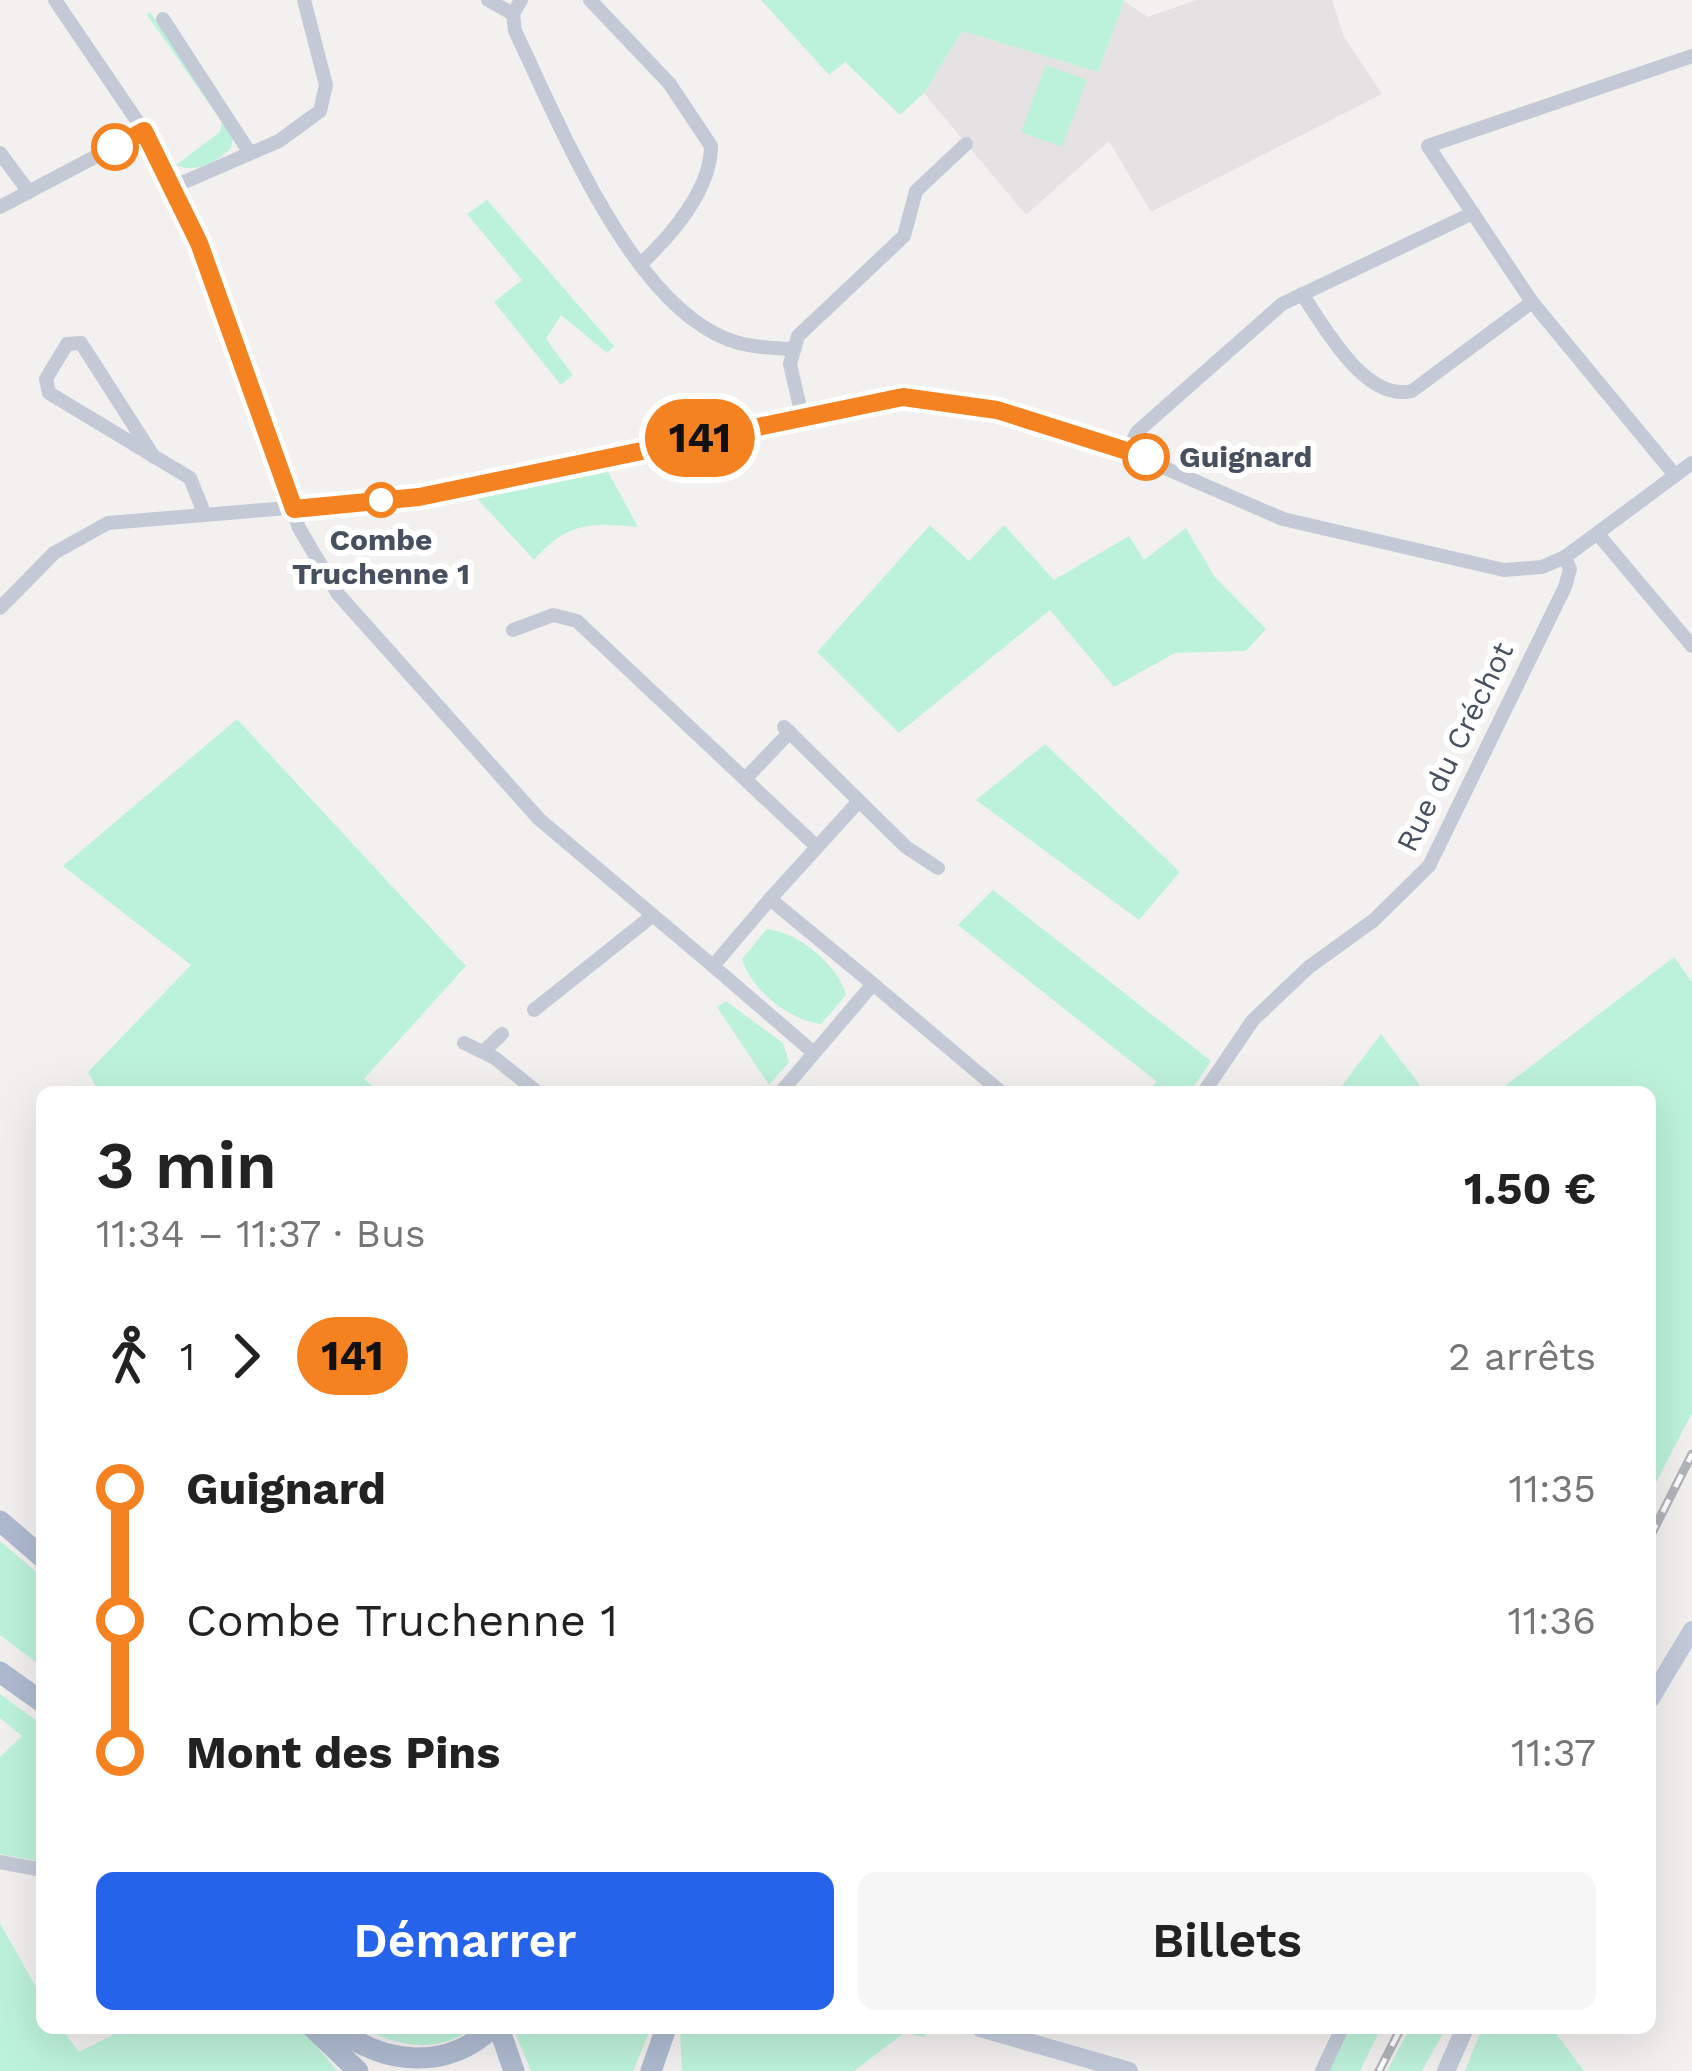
<!DOCTYPE html>
<html lang="fr">
<head>
<meta charset="utf-8">
<style>
  :root { --surface:#fff; --page:#f6f6f6; --text:#222; --muted:#767676; --accent:#2563eb }
  body { margin:0; font-family:"Work Sans",sans-serif; background:var(--page); color:var(--text); height:100vh; display:flex; flex-direction:column; font-size:45px; white-space:nowrap }
  * { box-sizing:border-box; margin:0 }
  p { font-size:39px; color:var(--muted) }
  .icon { flex:none; width:66px; height:66px; fill:none; stroke:currentColor; stroke-width:2; stroke-linecap:round; stroke-linejoin:round }
  .map { position:relative; flex:1; overflow:hidden }
  .drawer { position:absolute; left:36px; top:1086px; width:1620px; height:948px; display:flex; flex-direction:column; background:var(--surface); border-radius:18px; box-shadow:0 12px 48px #0002 }
  .drawer>* { flex:none }
  .badge { padding:0 24px; border-radius:39px; font-size:42px; line-height:78px }
  .map>.badge { position:absolute; translate:-50% -50%; box-shadow:0 0 0 6px #fff }
  .legs { display:flex; align-items:center; gap:18px; height:132px; padding:0 60px; font-size:39px }
  .legs p { margin-inline-start:auto }
  .overview { display:flex; align-items:center; justify-content:space-between; height:204px; padding:0 60px }
  h1 { font-size:66px; font-weight:600; line-height:90px }
  .button { display:flex; gap:24px; margin-top:auto; padding:24px 60px }
  .button a { flex:1; height:138px; border-radius:18px; background:var(--accent); color:#fff; font-size:48px; font-weight:600; line-height:138px; text-align:center }
  .button a+a { background:var(--page); color:var(--text) }
  ul { padding:0 60px; list-style:none }
  li { display:flex; align-items:center; gap:42px; height:132px; font-size:45px }
  li i { display:grid; place-items:center; width:18px; height:100%; margin:0 15px; background:currentColor }
  li i::after { content:''; width:30px; height:30px; margin:-15px; border:9px solid; border-radius:50%; background:var(--surface) }
  li p { margin-inline-start:auto }
  li:first-child i { background:linear-gradient(#0000 50%,currentColor 0) }
  li:last-child i { background:linear-gradient(currentColor 50%,#0000 0) }
  .map>svg:first-child { display:block }
  .education { fill:#e4e2e2 }
  .green { fill:#bdf2da }
  .lines { fill:none; stroke-linecap:round; stroke-linejoin:round }
  .street { stroke:#c3cad6; stroke-width:14 }
  .secondary { stroke:#c2cada; stroke-width:18 }
  .primary { stroke:#afbad0; stroke-width:21 }
  .rail-casing { stroke:#b2b4bb; stroke-width:9 }
  .rail { stroke:#fff; stroke-width:4.5; stroke-dasharray:14; stroke-linecap:butt }
  .line-1-casing { stroke:#fff; stroke-width:27 }
  .line-1 { stroke:#f58220; stroke-width:18 }
  .stop-1-dot { fill:#fff; stroke:#f58220; stroke-width:6 }
  .labels { text-anchor:middle; stroke-width:12; stroke-linejoin:round; paint-order:stroke }
  .stop-label { font-size:30px; font-weight:bold; fill:#47505f; stroke:#fff; text-anchor:start }
  .street-label { font-size:30px; fill:#47505f; stroke:#fff }
</style>
</head>
<body>
<div class="map">
<svg width="1692" height="2071" viewBox="0 0 1692 2071">
  <rect width="100%" height="100%" fill="#f3f1f0"/>
  <path class="education" d="M1196,0H1332L1344,37L1382,94L1151,212L1109,141L1026,215L924,93L962,31L1098,72L1124,1L1148,17Z"/>
  <g class="green">
    <path d="M761,0H1123L1124,1L1098,72L962,31L924,93L900,115L845,62L829,75Z"/>
    <path d="M150,12L234,134L231,148C217,162 195,174 176,165L220,132L222,122L147,15Z"/>
    <path d="M1046,65L1087,80L1062,147L1021,132Z"/>
    <path d="M487,200L614,346L607,353L561,315L546,339L573,375L561,385L494,302L522,280L467,214Z"/>
    <path d="M607,470L638,527C590,523 568,522 534,560L473,494Z"/>
    <path d="M930,525L969,561L1004,525L1054,580L1129,536L1144,560L1186,528L1214,576L1266,629L1246,651L1175,653L1114,687L1050,610L899,733L817,652Z"/>
    <path d="M237,719L466,966L364,1079L380,1092H99L88,1072L191,965L63,866Z"/>
    <path d="M1045,744L1180,872L1139,920L976,800Z"/>
    <path d="M993,890L1211,1061L1190,1092H1150L1156,1081L958,925Z"/>
    <path d="M767,929C798,932 838,965 846,995L821,1024C790,1021 751,990 742,959Z"/>
    <path d="M1674,957L1692,982V1413L1650,1494V1092H1497Z"/>
    <path d="M726,1001L783,1043L789,1062L769,1085L717,1007Z"/>
    <path d="M1381,1034L1425,1092H1337Z"/>
    <path d="M0,1541L42,1577V1667L0,1635Z"/>
    <path d="M0,1694L42,1725V1862L0,1854V1757L22,1736L0,1718Z"/>
    <path d="M0,1923L42,1998V2028H61L79,2052L126,2028H302L337,2071H0Z"/>
    <path d="M363,2028H473C438,2053 401,2048 363,2028Z"/>
    <path d="M513,2028H651L633,2071H531Z"/>
    <path d="M680,2028H927L931,2029L924,2037L904,2033L854,2071H682Z"/>
    <path d="M1348,2028H1381L1360,2071H1328Z"/>
    <path d="M1410,2028H1446L1422,2071H1387Z"/>
    <path d="M1482,2028H1552L1584,2071H1465Z"/>
  </g>
  <g class="lines">
    <g class="street">
      <path d="M55,0L144,131L183,202L299,528L338,594L539,819L713,966"/>
      <path d="M488,0L513,14"/>
      <path d="M521,0L513,14L515,31C558,120 629,301 727,339C746,347 770,348 791,349"/>
      <path d="M590,0L669,83L711,146C711,190 672,234 641,264"/>
      <path d="M163,19L250,153"/>
      <path d="M0,153L29,192"/>
      <path d="M175,186L279,141L320,111L326,85L304,0"/>
      <path d="M0,207L144,131"/>
      <path d="M1302,294C1325,328 1365,402 1412,391L1532,302L1674,474"/>
      <path d="M1532,302L1428,146L1692,56"/>
      <path d="M802,416L790,364L798,336L904,236L916,191L966,144"/>
      <path d="M1129,449L1137,432L1282,304L1473,213"/>
      <path d="M154,457L81,343L67,344L46,379L49,393L190,478L205,515"/>
      <path d="M1597,533L1692,646"/>
      <path d="M0,608L54,553L108,523L419,497L903,397L964,402L1093,437L1283,519L1504,570L1542,567L1565,557L1692,463"/>
      <path d="M513,630L553,615L577,621L816,846"/>
      <path d="M784,727L906,847L938,868"/>
      <path d="M747,777L790,732"/>
      <path d="M770,899L859,801"/>
      <path d="M873,984L1001,1092"/>
      <path d="M534,1010L652,916"/>
      <path d="M464,1043L495,1058L537,1092"/>
      <path d="M484,1051L502,1034"/>
      <path d="M781,1092L873,984L770,899L713,966L814,1053"/>
      <path d="M1204,1092L1253,1020L1309,967L1374,920L1429,866L1565,587L1570,569L1565,557"/>
      <path d="M0,1862L42,1870"/>
      <path d="M1322,2071L1342,2028"/>
    </g>
    <g class="secondary">
      <path d="M1650,1700L1692,1630"/>
      <path d="M980,2028L1129,2071"/>
      <path d="M1446,2071L1465,2028"/>
    </g>
    <g class="primary">
      <path d="M0,1521L42,1557"/>
      <path d="M0,1672L42,1702"/>
      <path d="M313,2028L358,2071"/>
      <path d="M336,2028C385,2065 446,2071 492,2028"/>
      <path d="M499,2028L514,2071"/>
      <path d="M651,2071L666,2028"/>
    </g>
    <g class="rail-casing">
      <g id="rail">
        <path d="M1650,1537L1692,1454"/>
        <path d="M1379,2071L1401,2028"/>
      </g>
    </g>
    <use href="#rail" class="rail"/>
  </g>
  <g class="lines">
    <g class="line-1-casing">
      <path id="line-1" d="M115,147L144,131L199,243L294,509L419,497L903,397L997,410L1146,457"/>
    </g>
    <use href="#line-1" class="line-1"/>
  </g>
  <g class="stop-1-dot">
    <circle cx="115" cy="147" r="21"/>
    <circle cx="1146" cy="457" r="21"/>
    <circle cx="381" cy="500" r="15"/>
  </g>
  <g class="labels">
    <g class="stop-label">
      <text x="1179" y="467">Guignard</text>
      <text x="381" y="550" text-anchor="middle">Combe<tspan x="381" dy="34">Truchenne 1</tspan></text>
    </g>
    <g class="street-label">
      <text transform="translate(1455 747) rotate(-64)" y="10">Rue du Créchot</text>
    </g>
  </g>
</svg>
<b class="badge" style="left:700px;top:438px;background:#f58220;color:#111">141</b>
<section class="drawer">
<div class="overview"><div><h1>3 min</h1><p>11:34 – 11:37 · Bus</p></div><b>1.50 €</b></div>
<div class="legs"><svg class="icon" aria-label="walk" viewBox="0 0 24 24"><circle cx="13" cy="4" r="2"/><path d="M13 8l-2 6 4 7M11 14l-3 7M7 12l3-4h3l4 4"/></svg>1<svg class="icon" aria-label="forward" viewBox="0 0 24 24"><path d="M9 5l7 7-7 7"/></svg><b class="badge" style="background:#f58220;color:#111">141</b><p>2 arrêts</p></div>
<ul>
<li><i style="color:#f58220"></i><b>Guignard</b><p>11:35</p></li>
<li><i style="color:#f58220"></i><span>Combe Truchenne 1</span><p>11:36</p></li>
<li><i style="color:#f58220"></i><b>Mont des Pins</b><p>11:37</p></li>
</ul>
<div class="button"><a>Démarrer</a><a>Billets</a></div>
</section>
</div>
</body>
</html>
